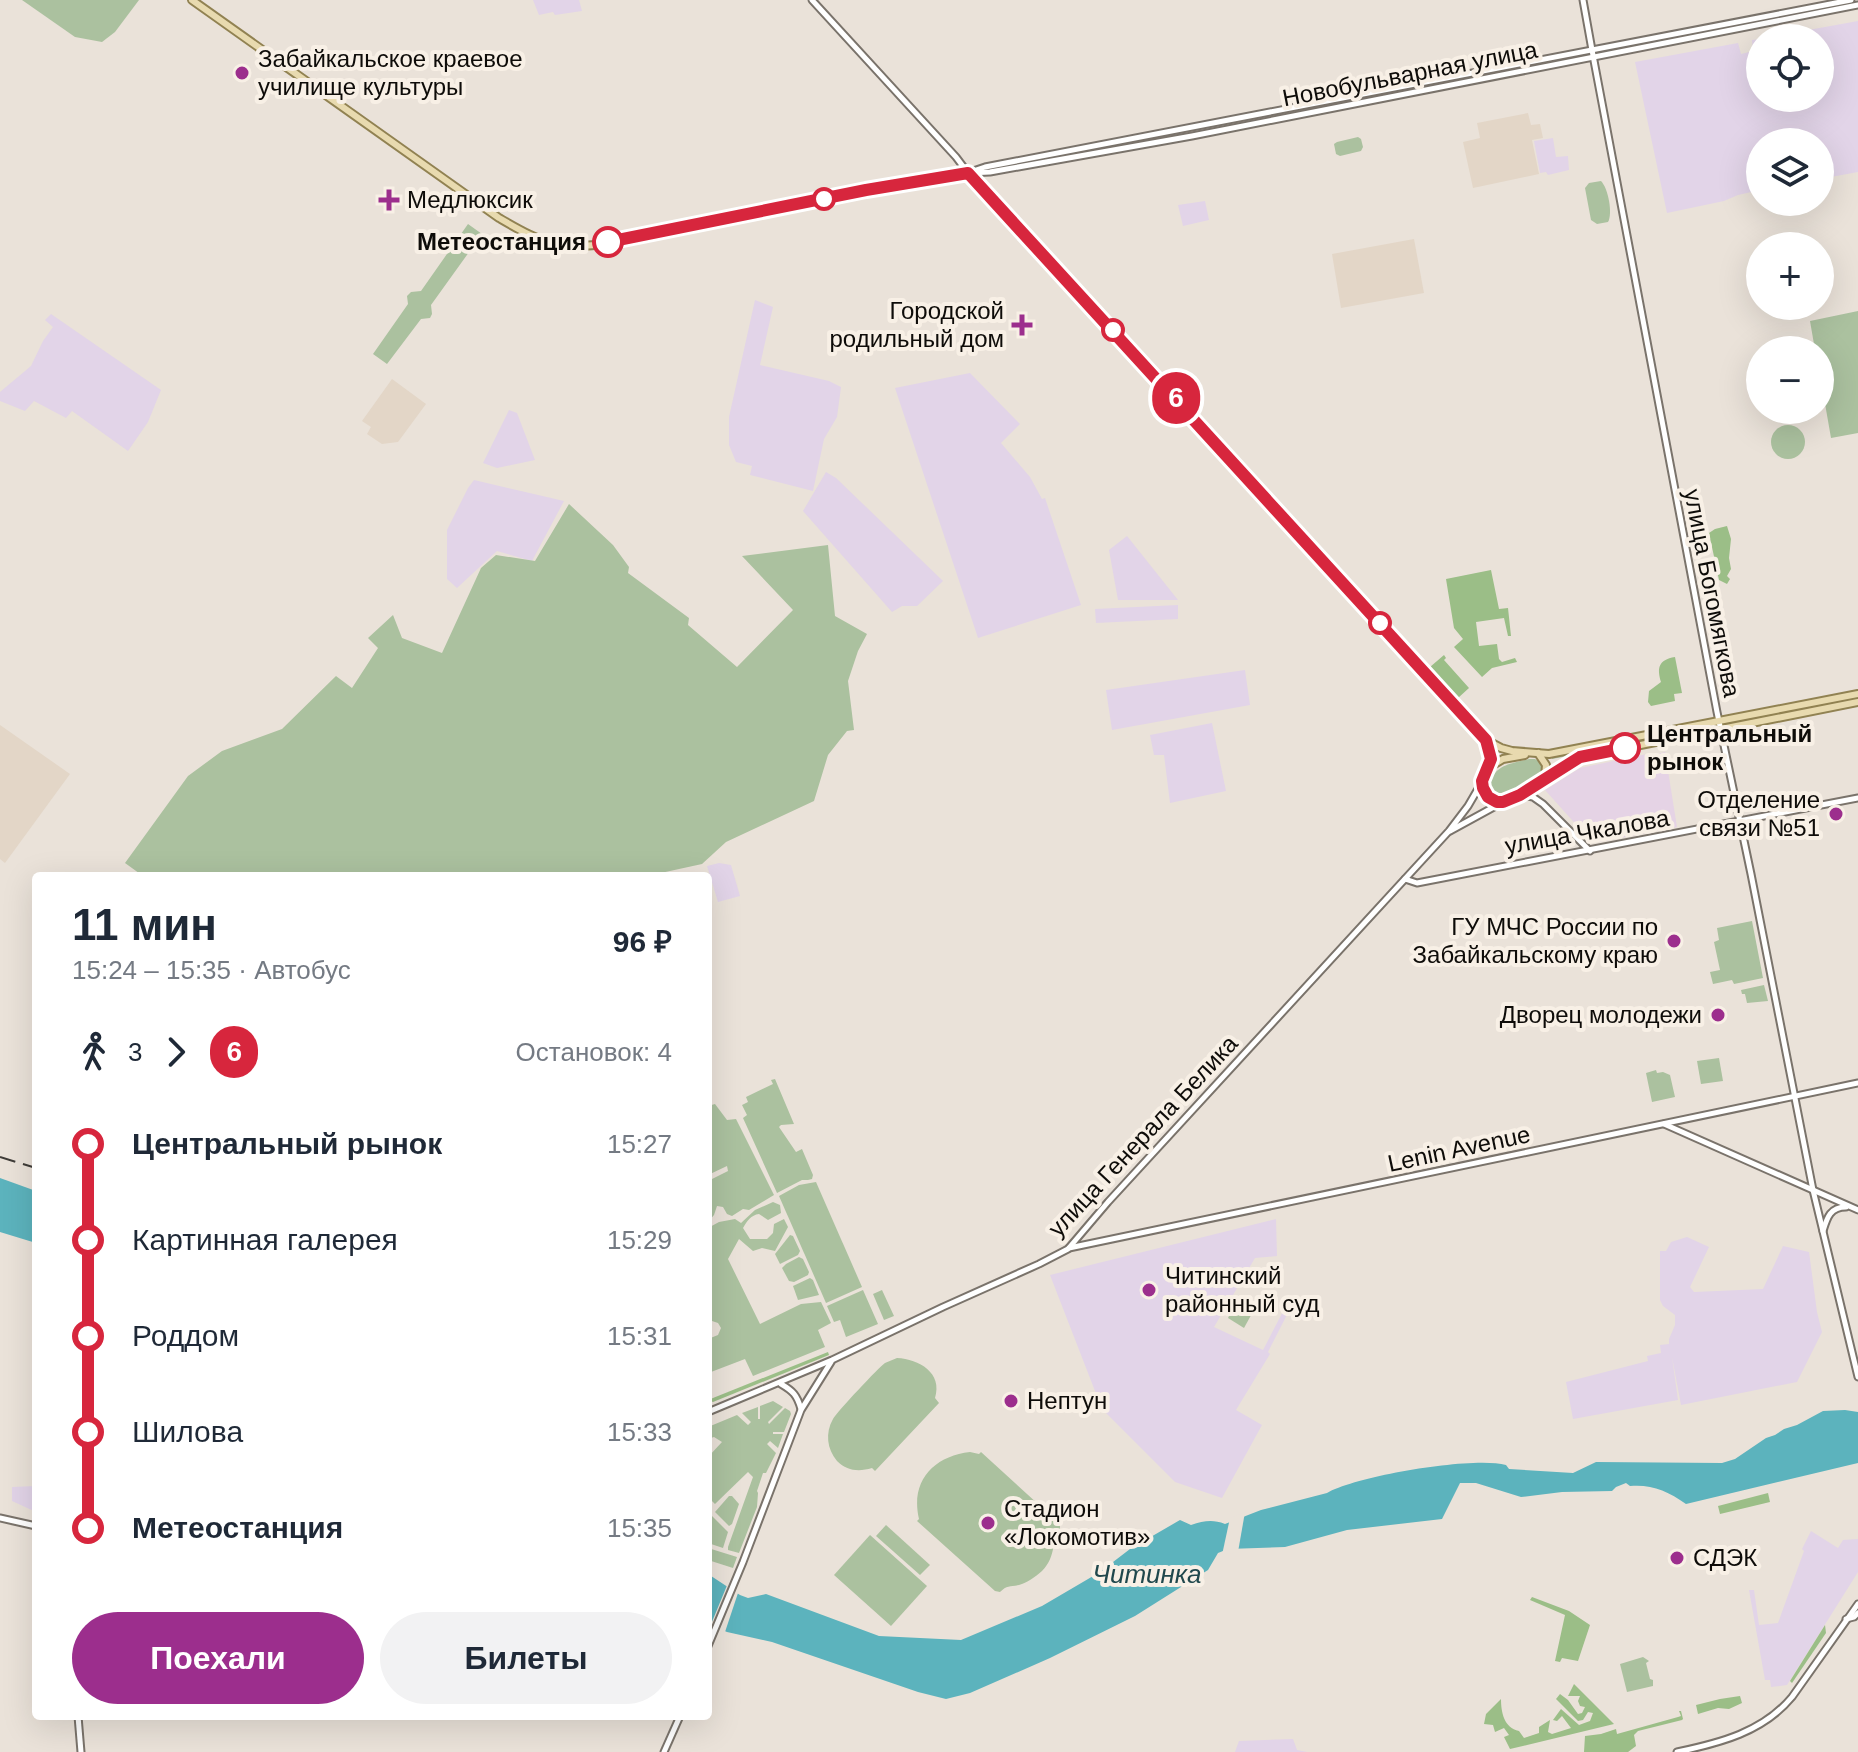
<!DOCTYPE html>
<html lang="ru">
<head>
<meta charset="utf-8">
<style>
  :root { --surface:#fff; --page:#f2f2f3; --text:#1f2937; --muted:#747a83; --accent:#9c2e8d }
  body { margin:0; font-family:Arial,sans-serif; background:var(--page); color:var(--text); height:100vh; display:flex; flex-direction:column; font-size:30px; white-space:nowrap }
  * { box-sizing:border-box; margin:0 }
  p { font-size:26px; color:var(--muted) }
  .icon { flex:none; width:44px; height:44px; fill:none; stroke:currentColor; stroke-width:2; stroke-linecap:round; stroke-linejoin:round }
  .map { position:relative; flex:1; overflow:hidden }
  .details { position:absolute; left:32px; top:872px; width:680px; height:848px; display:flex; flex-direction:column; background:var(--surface); border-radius:8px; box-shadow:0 8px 32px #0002 }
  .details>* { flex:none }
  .badge { padding:0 16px; border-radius:26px; font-size:28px; line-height:52px }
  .fabs { position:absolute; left:1746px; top:24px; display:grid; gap:16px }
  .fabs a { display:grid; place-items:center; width:88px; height:88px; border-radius:50%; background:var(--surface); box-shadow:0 8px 32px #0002; font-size:40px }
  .map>.badge { position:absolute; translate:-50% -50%; box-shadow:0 0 0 4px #fff }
  .legs { display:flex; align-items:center; gap:12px; height:88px; padding:0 40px; font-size:26px }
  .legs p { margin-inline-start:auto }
  .summary { display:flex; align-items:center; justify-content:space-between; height:136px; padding:0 40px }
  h1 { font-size:44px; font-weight:700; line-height:60px }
  .cta { display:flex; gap:16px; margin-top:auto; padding:16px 40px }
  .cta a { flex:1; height:92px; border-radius:48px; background:var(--accent); color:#fff; font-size:32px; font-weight:700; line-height:92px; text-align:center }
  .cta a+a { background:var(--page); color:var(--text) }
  ul { padding:0 40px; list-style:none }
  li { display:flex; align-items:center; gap:28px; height:96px; font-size:30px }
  li i { display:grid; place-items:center; width:12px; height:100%; margin:0 10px; background:currentColor }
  li i::after { content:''; width:20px; height:20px; margin:-10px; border:6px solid; border-radius:50%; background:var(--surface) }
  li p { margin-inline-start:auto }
  li:first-child i { background:linear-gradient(#0000 50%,currentColor 0) }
  li:last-child i { background:linear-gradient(currentColor 50%,#0000 0) }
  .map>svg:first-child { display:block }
  .commercial { fill:#e5d3e5 }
  .industrial { fill:#e2d4e8 }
  .built { fill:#e3d6c7 }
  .green { fill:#abc19f }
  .forest { fill:#9bbe87 }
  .water { fill:#5cb3bd }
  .pier { fill:#eae2d9 }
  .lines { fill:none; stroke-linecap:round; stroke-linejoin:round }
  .tertiary-casing { stroke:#7a736b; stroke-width:9 }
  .secondary-casing { stroke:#7a736b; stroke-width:9 }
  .primary-casing { stroke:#918252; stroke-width:10 }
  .tertiary { stroke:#fff; stroke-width:5 }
  .secondary { stroke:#fff; stroke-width:5 }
  .primary { stroke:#e8daaf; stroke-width:6 }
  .rail { stroke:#3f3c38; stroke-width:2; stroke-dasharray:16 8; stroke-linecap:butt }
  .line-1-casing { stroke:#fff; stroke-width:18 }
  .line-1 { stroke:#d7263d; stroke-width:12 }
  .poi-dot { fill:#9c2e8d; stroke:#f8f0e6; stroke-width:3 }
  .stop-1-dot { fill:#fff; stroke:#d7263d; stroke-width:4 }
  .labels { text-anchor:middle; stroke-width:8; stroke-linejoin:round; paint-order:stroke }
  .poi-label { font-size:24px; fill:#0e0c09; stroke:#f8f0e6; text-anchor:start }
  .street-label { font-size:24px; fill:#0e0c09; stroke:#f8f0e6 }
  .stop-label { font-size:24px; font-weight:bold; fill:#0e0c09; stroke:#f8f0e6; text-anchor:end }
  .water-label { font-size:26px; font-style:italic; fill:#20484d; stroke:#f8f0e6 }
</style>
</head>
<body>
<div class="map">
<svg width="1858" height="1752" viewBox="0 0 1858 1752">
  <rect width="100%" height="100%" fill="#eae2d9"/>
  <path class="commercial" d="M1665,752L1677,827L1599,842L1593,841L1589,839L1545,790L1580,768L1647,754L1650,756Z"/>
  <g class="industrial">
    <path d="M533,0H579L582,11L555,15L553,12L539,15Z"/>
    <path d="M1858,21V172L1820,179V142H1760V190L1738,195L1724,201L1667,213L1635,62L1738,43L1741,54L1753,51L1752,40L1760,39V98H1820V38H1764Z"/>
    <path d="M1553,138L1556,157L1568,156L1569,170L1548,175L1546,172L1540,173L1534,141Z"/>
    <path d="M1205,201L1209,220L1183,226L1178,205Z"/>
    <path d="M755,300L773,307L760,365L829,381L841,387L837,417L824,439L813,491L750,475L752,466L736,462L729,445V417Z"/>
    <path d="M51,314L161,390L148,422L128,451L72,411L66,418L34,401L25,411L0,401V392L31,366L43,341L53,327L45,320Z"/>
    <path d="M970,373L1020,424L1001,443L1030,477L1042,499L1045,498L1081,605L978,638L895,388Z"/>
    <path d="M509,410L517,413L535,460L497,468L483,463Z"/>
    <path d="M826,472L836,478L943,581L917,606H902L892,612L803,511Z"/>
    <path d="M474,480L564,501L532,561L497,551L457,588L447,579V530L468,488Z"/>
    <path d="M1127,536L1178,600H1118L1109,550Z"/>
    <path d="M1178,605V619L1096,623L1095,609Z"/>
    <path d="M1245,670L1250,705L1112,730L1106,690Z"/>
    <path d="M1212,723L1226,791L1170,803L1164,755H1154L1150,735Z"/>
    <path d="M719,863L731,865L740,896L718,902L707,866Z"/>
    <path d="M1276,1219L1277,1256L1255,1258L1214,1327L1263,1350L1291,1296L1295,1299L1268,1352L1270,1354L1236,1410L1262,1425L1222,1498L1175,1482L1102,1409L1050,1275Z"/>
    <path d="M1687,1237L1709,1247L1690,1287L1694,1292L1763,1289L1783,1246L1809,1252L1817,1312L1822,1332L1797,1382L1681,1405L1672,1357L1678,1400L1573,1419L1566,1382L1648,1361L1647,1356L1661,1353L1660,1345L1669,1344V1339L1675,1325V1315L1663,1306L1660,1300V1251H1666L1671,1242Z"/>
    <path d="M36,1486V1512L12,1501V1487Z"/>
    <path d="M1811,1531L1838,1548L1843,1540L1858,1539V1572L1787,1685L1771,1687L1770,1680H1765L1749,1590H1754L1759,1625L1778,1623L1804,1551L1802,1549Z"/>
    <path d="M1293,1739L1297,1750L1307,1752H1235L1239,1741Z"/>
  </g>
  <g class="built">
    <path d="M1528,113L1531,125L1540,124L1543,138L1532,140L1539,174L1473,188L1463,142L1480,138L1477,123Z"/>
    <path d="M1414,239L1424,293L1341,308L1332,254Z"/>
    <path d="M392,379L426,404L398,442L382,444L367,434L371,427L362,421Z"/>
    <path d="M0,725L70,774L5,863L0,859Z"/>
  </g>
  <g class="green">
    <path d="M22,0H139L115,32L102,42L75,37Z"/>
    <path d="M1358,137L1361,139L1363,147L1361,151L1340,156L1336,154L1334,144L1337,142Z"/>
    <path d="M1601,181C1608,188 1613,213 1608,222L1597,224L1591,220L1585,188L1589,183Z"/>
    <path d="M468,224L482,234L431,305L432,314L430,318L421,319L387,364L373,354L408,304L407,296L411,292L421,291Z"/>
    <path d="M1858,311V433L1831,438L1820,375V350H1815L1810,321Z"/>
    <circle cx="1788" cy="442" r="17"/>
    <path d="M569,504L613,545L629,567L628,573L689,618L688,625L737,667L793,610L742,556L828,545L835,616L867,634L858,651L848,681L854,730L847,731L828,755L814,801L726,842L702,864L647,876H143L125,863L188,776L222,751L282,729L336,676L352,688L378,648L368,638L393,615L402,638L442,653L481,568L496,555L535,561Z"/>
    <path d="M1702,726L1703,730L1552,759V756Z"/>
    <path d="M1529,759H1535L1543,764C1543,782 1521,790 1505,796L1494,793L1490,784C1495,764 1511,764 1529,759Z"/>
    <path d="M1752,921L1763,978L1734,984L1732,980L1713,984L1710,972L1720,970L1714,942L1719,940L1717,928Z"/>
    <path d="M1764,985L1768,1001L1747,1003L1745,994H1742L1741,990Z"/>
    <path d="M1719,1058L1723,1081L1701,1084L1697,1061Z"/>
    <path d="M1656,1070L1657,1073L1663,1072L1670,1075L1675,1097L1652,1102L1646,1073Z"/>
    <path d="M775,1079L794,1124L781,1125L779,1127L796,1152L802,1149L813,1175L812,1179L808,1180H802L777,1193L743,1118L747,1115L742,1105L748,1102L746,1097L773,1084L771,1080Z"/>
    <path d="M715,1104L727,1120L736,1119L774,1195L749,1210L743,1209L732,1216L727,1214L723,1207L717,1206L714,1215L708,1222V1181L728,1171L727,1166L708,1175V1106Z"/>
    <path d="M816,1182L862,1287L826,1303L779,1196L799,1185Z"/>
    <path d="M773,1202L780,1205L781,1213L768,1220L759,1214C751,1215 747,1221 743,1228L750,1239H767L773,1233L774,1224L784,1219L788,1227L775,1251L762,1248L753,1251L739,1239L728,1259L760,1324L801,1304L821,1302L831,1323L818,1330L825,1347L753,1376L745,1359L711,1372L708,1371V1365L710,1364L708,1360V1339L718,1335L721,1328L718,1323L712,1321L708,1323V1228L719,1222L735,1219L741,1223L755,1210Z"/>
    <path d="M790,1235L793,1236L800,1251L798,1255L780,1264L775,1254Z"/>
    <path d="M799,1257L803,1259L809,1272L808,1275L794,1282L789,1281L782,1268L786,1264Z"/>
    <path d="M810,1278L813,1280L819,1295L798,1300L793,1286Z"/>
    <path d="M863,1290L878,1324L846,1337L840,1320L834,1322L827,1306Z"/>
    <path d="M882,1290L894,1316L884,1320L873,1294Z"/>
    <path d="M1237,1299L1255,1308L1244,1328L1228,1318Z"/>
    <path d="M897,1358C919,1359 943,1373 935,1398L939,1403L875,1471L872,1468C859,1472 847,1471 837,1461C827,1449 825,1433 833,1419C837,1412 879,1367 885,1363C889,1361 893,1360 897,1358Z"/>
    <path d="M773,1401L783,1407L768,1422L769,1424L785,1408L790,1411L791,1414L784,1432H773V1434H783L778,1448L770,1441L767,1444L776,1453L766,1473H763L757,1491L758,1493L757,1507L739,1553L728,1550V1547L753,1477L748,1472L715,1504L708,1497V1457L722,1442L714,1437L708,1439V1427L737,1415L748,1425L751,1422L742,1413L758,1407V1419H760V1406Z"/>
    <path d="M970,1452L979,1454L981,1452L1060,1524V1529C1051,1540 1057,1556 1042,1571C1035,1577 1027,1583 1019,1585C1010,1587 1007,1585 1000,1592L995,1591L917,1521L919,1519C910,1481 934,1456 970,1452Z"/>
    <path d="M729,1496H732L739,1504L732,1524L729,1526L715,1512Z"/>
    <path d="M711,1515L728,1532L723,1548L708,1543V1528Z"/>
    <path d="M886,1525L930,1565L920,1575L876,1536Z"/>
    <path d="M870,1535L927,1586L891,1626L834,1575Z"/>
    <path d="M708,1548L737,1557L733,1568L708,1560Z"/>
    <path d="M1643,1657L1649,1661L1646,1663L1650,1679L1653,1680V1686L1627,1692L1620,1664Z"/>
  </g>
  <g class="forest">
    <path d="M1727,526L1731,539L1729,558L1731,569L1727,576L1730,579L1727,584L1719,580L1709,533L1715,529Z"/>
    <path d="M1491,570L1499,609L1508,608L1511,636H1508L1504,618L1476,622L1479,646L1497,644L1499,659L1502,662L1515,658L1517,662L1492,668L1482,677L1454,647L1463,639L1454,628L1446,579Z"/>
    <path d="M1444,655L1446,658L1444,660L1469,688L1458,698L1430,667Z"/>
    <path d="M1675,657L1682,693L1674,694L1675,701L1651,706L1648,702L1649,691L1661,682C1657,668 1658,660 1675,657Z"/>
    <path d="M828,1352L829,1355L713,1402L708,1400Z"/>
    <path d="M1768,1493L1770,1502L1720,1514L1718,1506Z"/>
    <path d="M1532,1597L1569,1611L1590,1625L1578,1661L1562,1658L1560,1662L1555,1661L1565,1615L1530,1600Z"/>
    <path d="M1825,1625L1826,1633L1792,1683L1790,1681Z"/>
    <path d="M1574,1684L1614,1724L1510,1749L1504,1737L1509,1735L1504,1728L1495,1732L1493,1725L1484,1724L1486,1714L1501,1699C1501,1712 1504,1728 1519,1731L1524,1738L1539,1733V1727L1550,1720L1548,1732L1552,1734L1571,1728L1562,1716L1557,1721L1553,1720L1561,1709L1579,1725L1590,1721L1593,1713L1588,1712L1583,1720L1578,1721L1556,1699L1560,1694L1568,1700L1578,1714L1582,1713L1585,1707L1580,1706L1578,1701L1580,1696H1568Z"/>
    <path d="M1740,1696L1742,1703L1729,1709L1718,1708L1698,1714L1696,1705L1720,1699Z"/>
    <path d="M1679,1711H1681L1683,1719L1682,1720L1638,1731L1634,1735L1636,1746L1628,1752H1584L1585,1736L1601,1734L1616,1729L1617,1734L1678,1717L1681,1716Z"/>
  </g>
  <g class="water">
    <path d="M0,1178L36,1191V1243L0,1232Z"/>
    <path d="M1845,1410L1858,1412V1463L1686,1504C1668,1491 1651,1484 1630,1486L1626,1483L1616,1487L1612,1491L1562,1492L1521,1497L1476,1483H1460L1442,1519L1347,1530L1285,1547L1228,1549L1218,1553L1208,1570L1135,1616L1050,1658L970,1693L946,1699L918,1692L772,1642L727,1632L708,1624V1574L740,1595L748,1598L766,1594L879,1636L961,1640L1042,1606L1100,1572L1130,1549L1180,1520L1191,1525C1204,1521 1212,1519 1225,1524L1261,1510L1327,1493C1356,1476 1473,1456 1506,1465L1509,1469L1573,1473L1596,1462L1722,1463L1735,1459L1766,1438L1775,1435L1784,1429L1797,1425L1823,1411Z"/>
  </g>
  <g class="pier">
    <path d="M1245,1512L1238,1552L1222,1555L1230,1518Z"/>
    <path d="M728,1583L739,1590L724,1635L709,1629Z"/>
  </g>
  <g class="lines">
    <g class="tertiary-casing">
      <g id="tertiary">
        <path d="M1583,0L1592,50"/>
        <path d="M1846,1619L1854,1617L1858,1613"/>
        <path d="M1677,1752C1720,1743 1763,1732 1792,1697L1858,1604"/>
      </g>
    </g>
    <g class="secondary-casing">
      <g id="secondary">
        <path d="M812,0L956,157L968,173"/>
        <path d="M1592,50L1717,712L1751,874L1813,1190L1858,1377"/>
        <path d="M973,171L985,167L1851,0"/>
        <path d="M968,173L990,172L1192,136L1858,5"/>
        <path d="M1521,795L1533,797L1543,804L1590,851"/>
        <path d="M1450,831L1503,802"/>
        <path d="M1405,879L1417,883L1858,798"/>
        <path d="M1664,1124L1858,1210"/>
        <path d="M1823,1231C1827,1218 1830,1207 1846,1207"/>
        <path d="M1069,1248L1858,1083"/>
        <path d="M781,1384C793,1391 797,1395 801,1409"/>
        <path d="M708,1412L832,1360L943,1307L1039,1264L1068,1249L1108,1202L1449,831L1468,806L1482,782"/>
        <path d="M0,1518L36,1526"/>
        <path d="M708,1646L743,1562L801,1410L831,1362"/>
        <path d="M78,1716L81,1752"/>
        <path d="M664,1752L680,1716"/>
      </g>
    </g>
    <g class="primary-casing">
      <g id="primary">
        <path d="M192,0L499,218C518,229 538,241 560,245C599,250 647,235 686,227C780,208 873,187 968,173L1486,740L1501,748L1512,751L1549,754L1858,694"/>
        <path d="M1486,740C1488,745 1491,753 1491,759C1489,778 1473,783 1493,800L1503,802L1520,795L1580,757L1858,702"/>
        <path d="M1538,753L1546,765L1545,777"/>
        <path d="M1488,768L1503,759L1525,755"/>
      </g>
    </g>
    <use href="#tertiary" class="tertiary"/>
    <use href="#secondary" class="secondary"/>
    <use href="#primary" class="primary"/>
    <path class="rail" d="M0,1157L36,1168"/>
  </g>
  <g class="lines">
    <g class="line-1-casing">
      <path id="line-1" d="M608,242L866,190L968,173L1486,740L1491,759L1482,781L1483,788L1488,797L1497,802H1503L1520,795L1580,757L1625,748"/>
    </g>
    <use href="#line-1" class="line-1"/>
  </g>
  <g class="poi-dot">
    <circle cx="242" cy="73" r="8"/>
    <path d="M385 188h8v8h8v8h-8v8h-8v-8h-8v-8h8z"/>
    <path d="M1018 313h8v8h8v8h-8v8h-8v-8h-8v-8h8z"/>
    <circle cx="1836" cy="814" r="8"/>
    <circle cx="1674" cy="941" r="8"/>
    <circle cx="1718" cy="1015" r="8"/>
    <circle cx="1149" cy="1290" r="8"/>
    <circle cx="1011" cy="1401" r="8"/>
    <circle cx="988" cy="1523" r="8"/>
    <circle cx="1677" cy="1558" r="8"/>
  </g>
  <g class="stop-1-dot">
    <circle cx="824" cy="199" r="10"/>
    <circle cx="608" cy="242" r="14"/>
    <circle cx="1113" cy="330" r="10"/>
    <circle cx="1380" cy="623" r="10"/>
    <circle cx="1625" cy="748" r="14"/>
  </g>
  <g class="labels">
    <g class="poi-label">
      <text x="258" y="67">Забайкальское краевое<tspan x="258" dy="28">училище культуры</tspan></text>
      <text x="407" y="208">Медлюксик</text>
      <text x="1004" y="319" text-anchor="end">Городской<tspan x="1004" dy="28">родильный дом</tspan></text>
      <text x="1820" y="808" text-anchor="end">Отделение<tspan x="1820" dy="28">связи №51</tspan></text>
      <text x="1658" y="935" text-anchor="end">ГУ МЧС России по<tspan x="1658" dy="28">Забайкальскому краю</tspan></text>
      <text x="1702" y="1023" text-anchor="end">Дворец молодежи</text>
      <text x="1165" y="1284">Читинский<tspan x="1165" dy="28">районный суд</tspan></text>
      <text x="1027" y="1409">Нептун</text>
      <text x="1004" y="1517">Стадион<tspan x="1004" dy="28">«Локомотив»</tspan></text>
      <text x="1693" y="1566">СДЭК</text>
    </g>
    <g class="street-label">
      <text transform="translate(1410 74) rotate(-11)" y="8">Новобульварная улица</text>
      <text transform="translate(1712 593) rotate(79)" y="8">улица Богомягкова</text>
      <text transform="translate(1587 832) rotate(-10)" y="8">улица Чкалова</text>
      <text transform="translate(1143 1136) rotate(-47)" y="8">улица Генерала Белика</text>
      <text transform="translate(1459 1149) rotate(-12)" y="8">Lenin Avenue</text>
    </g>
    <g class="stop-label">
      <text x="586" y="250">Метеостанция</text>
      <text x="1647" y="742" text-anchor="start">Центральный<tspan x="1647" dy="28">рынок</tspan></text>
    </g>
    <g class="water-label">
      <text x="1147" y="1583">Читинка</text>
    </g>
  </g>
</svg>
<div class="fabs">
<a><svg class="icon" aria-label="locate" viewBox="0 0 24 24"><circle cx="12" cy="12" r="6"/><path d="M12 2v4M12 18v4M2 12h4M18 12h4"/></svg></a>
<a><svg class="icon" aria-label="layers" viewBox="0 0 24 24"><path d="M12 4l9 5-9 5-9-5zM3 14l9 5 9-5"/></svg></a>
<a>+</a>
<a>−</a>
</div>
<b class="badge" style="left:1176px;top:398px;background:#d7263d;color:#fff">6</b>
<section class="details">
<div class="summary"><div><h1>11 мин</h1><p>15:24 – 15:35 · Автобус</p></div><b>96 ₽</b></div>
<div class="legs"><svg class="icon" aria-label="walk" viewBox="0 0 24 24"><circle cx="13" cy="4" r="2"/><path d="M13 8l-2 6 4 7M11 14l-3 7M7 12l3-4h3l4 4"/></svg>3<svg class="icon" aria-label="forward" viewBox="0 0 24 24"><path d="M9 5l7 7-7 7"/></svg><b class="badge" style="background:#d7263d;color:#fff">6</b><p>Остановок: 4</p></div>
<ul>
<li><i style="color:#d7263d"></i><b>Центральный рынок</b><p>15:27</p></li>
<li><i style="color:#d7263d"></i><span>Картинная галерея</span><p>15:29</p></li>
<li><i style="color:#d7263d"></i><span>Роддом</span><p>15:31</p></li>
<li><i style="color:#d7263d"></i><span>Шилова</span><p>15:33</p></li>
<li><i style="color:#d7263d"></i><b>Метеостанция</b><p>15:35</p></li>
</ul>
<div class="cta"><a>Поехали</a><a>Билеты</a></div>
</section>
</div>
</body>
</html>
